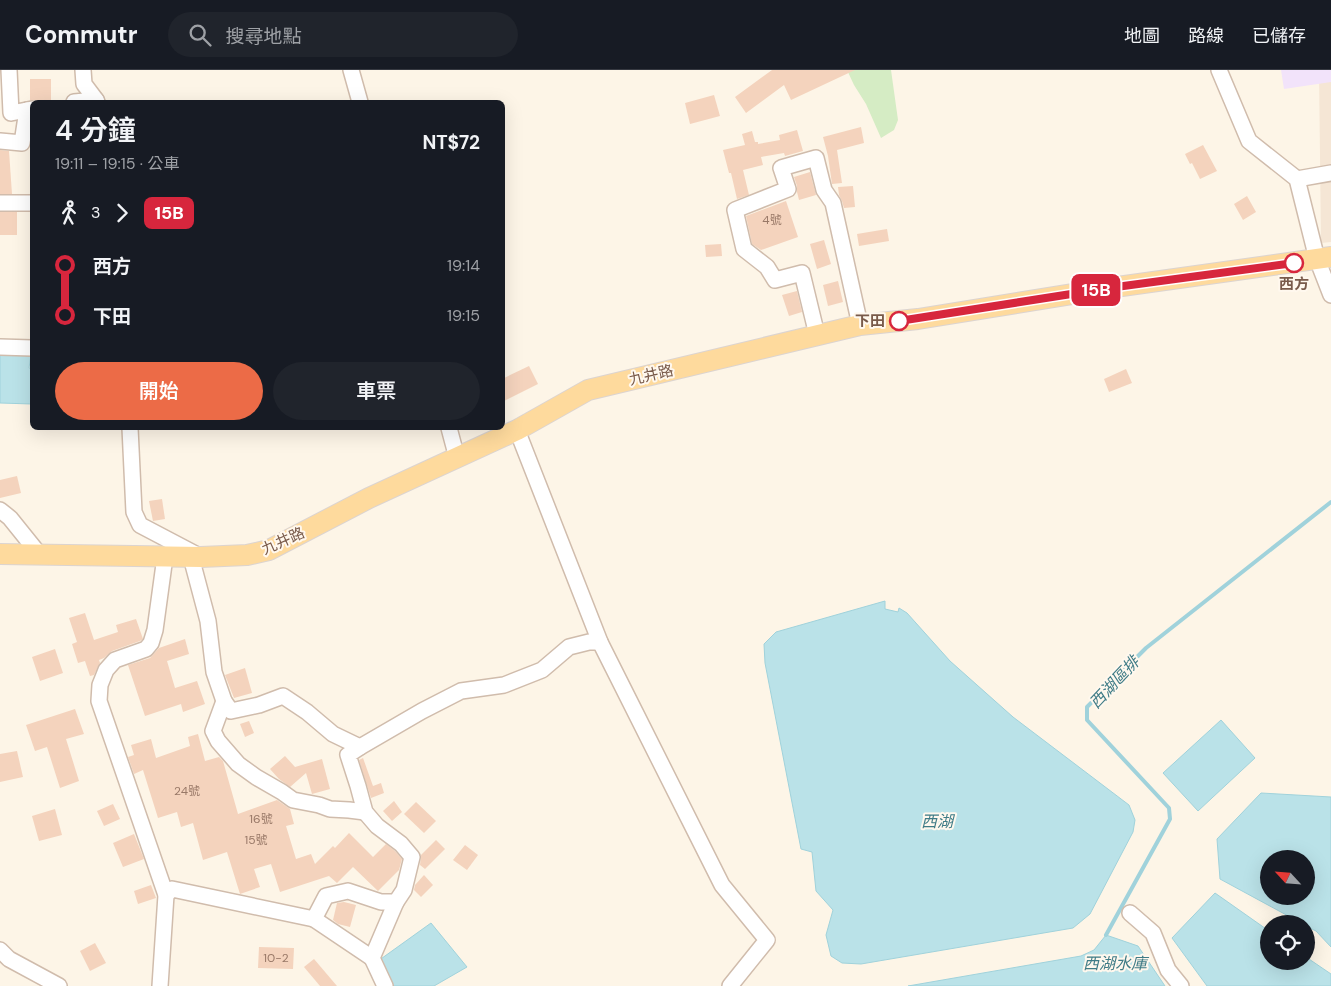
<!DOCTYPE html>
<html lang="zh-TW">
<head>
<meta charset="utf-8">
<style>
  :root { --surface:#171b24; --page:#20242c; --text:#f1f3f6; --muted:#9ea1a6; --line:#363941; --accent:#ec6b47 }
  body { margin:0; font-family:"DM Sans","Noto Sans TC",sans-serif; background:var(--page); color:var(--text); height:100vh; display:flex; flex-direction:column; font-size:19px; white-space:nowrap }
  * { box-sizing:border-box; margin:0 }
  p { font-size:16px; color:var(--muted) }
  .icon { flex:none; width:28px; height:28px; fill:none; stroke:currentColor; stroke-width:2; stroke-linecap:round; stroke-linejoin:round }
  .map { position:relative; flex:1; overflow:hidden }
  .details { position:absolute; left:30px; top:30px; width:475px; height:330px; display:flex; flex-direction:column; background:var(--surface); border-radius:8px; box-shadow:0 5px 20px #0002 }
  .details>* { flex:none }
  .badge { padding:0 10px; border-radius:8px; font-size:18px; line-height:32px }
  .needle { width:32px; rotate:296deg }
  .fabs { position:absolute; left:1260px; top:780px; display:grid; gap:10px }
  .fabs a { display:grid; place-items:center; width:55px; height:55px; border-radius:50%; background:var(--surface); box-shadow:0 5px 20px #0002; font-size:25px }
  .map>.badge { position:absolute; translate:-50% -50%; box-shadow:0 0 0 2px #fff }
  .legs { display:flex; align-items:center; gap:8px; height:55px; padding:0 25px; font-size:16px }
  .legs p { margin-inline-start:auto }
  .head { display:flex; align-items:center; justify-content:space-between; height:85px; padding:0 25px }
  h1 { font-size:28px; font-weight:600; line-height:38px }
  .action { display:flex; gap:10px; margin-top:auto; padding:10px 25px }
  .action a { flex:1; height:58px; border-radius:30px; background:var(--accent); color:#fff; font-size:20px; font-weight:600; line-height:58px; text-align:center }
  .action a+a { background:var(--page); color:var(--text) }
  ul { padding:0 25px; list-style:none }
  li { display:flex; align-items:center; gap:18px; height:50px; font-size:19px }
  li i { display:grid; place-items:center; width:8px; height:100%; margin:0 6px; background:currentColor }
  li i::after { content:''; width:12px; height:12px; margin:-6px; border:4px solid; border-radius:50%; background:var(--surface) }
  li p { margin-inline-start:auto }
  li:first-child i { background:linear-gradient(#0000 50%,currentColor 0) }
  li:last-child i { background:linear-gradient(currentColor 50%,#0000 0) }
  header { display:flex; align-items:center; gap:30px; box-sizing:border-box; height:70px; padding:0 25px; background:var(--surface); border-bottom:1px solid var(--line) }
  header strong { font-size:24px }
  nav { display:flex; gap:28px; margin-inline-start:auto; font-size:18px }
  .search { width:350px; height:45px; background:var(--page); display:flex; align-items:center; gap:12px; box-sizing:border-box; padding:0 18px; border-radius:28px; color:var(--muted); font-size:19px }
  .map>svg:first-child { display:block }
  .residential { fill:#f5e6d5 }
  .education { fill:#f2e3fa }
  .green { fill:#d5ecc4 }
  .water { fill:#bae2e8; stroke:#a0d2db; fill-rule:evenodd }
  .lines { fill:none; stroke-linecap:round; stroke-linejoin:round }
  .stream { stroke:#a0d2db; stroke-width:4 }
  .building { fill:#f4d3bd }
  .minor-casing { stroke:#d0bcac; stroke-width:18 }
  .major-casing { stroke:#dcd4d0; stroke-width:22 }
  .minor { stroke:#fff; stroke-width:15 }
  .major { stroke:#feda9d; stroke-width:20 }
  .line-1-casing { stroke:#fff; stroke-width:11 }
  .line-1 { stroke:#d7263d; stroke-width:8 }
  .stop-1-dot { fill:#fff; stroke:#d7263d; stroke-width:2.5 }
  .labels { text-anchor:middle; stroke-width:4; stroke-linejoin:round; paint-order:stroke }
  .number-label { font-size:12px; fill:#987867 }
  .stop-label { font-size:15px; font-weight:bold; fill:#795a4a; stroke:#fff8ee }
  .street-label { font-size:15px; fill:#795a4a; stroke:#fff8ee }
  .water-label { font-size:16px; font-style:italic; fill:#3f7b86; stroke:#fff8ee }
</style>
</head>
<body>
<header>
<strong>Commutr</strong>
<div class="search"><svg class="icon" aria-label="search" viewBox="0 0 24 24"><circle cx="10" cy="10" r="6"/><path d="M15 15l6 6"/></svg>搜尋地點</div>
<nav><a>地圖</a><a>路線</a><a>已儲存</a></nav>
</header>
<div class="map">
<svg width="1331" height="916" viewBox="0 0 1331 916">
  <rect width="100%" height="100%" fill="#fdf5e7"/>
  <path class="residential" d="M1319,0H1331V172L1321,173Z"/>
  <path class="education" d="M1281,0H1331V12L1284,19Z"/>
  <path class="green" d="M847,0H891L898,50L894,60L881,68L866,34L854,15Z"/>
  <g class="water">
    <path d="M0,281L31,285L29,298L32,299V334L0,333Z"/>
    <path d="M885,531V539L898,542L899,538L907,543L950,591L1013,647L1129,735L1135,750L1133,762L1090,844L1073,858L861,894L842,893L831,886L826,865L833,840L816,821L812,782L801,779L765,593L764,574L776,562Z"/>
    <path d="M1221,650L1255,688L1198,741L1163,703Z"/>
    <path d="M1261,723L1331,727V877L1316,861L1306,856V854H1303L1220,809L1217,769ZM1269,789H1306V826H1269Z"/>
    <path d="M1215,823L1269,861V891H1306V887L1331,904V916H1207L1172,868Z"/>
    <path d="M431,853L467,897L434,916H390L378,891Z"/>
    <path d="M1106,865L1138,876L1165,916H908L1081,886L1094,880Z"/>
  </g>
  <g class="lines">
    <path class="stream" d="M1106,865L1170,749L1169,738L1087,650V637L1146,578L1331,432"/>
  </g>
  <g class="building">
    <path d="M772,0H855L791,30L784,15L746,43L735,27Z"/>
    <path d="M30,9H51V32H38L35,30H30Z"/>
    <path d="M714,25L720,46L690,54L685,33Z"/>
    <path d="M861,57L864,73L837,80L842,113L832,114L828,86L823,67Z"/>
    <path d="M797,60L803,81L785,86L784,83L761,87L763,95L743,100L749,125L737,129L731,103H729L723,80L745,75L742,64L752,61L755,72H758V74L780,70L779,65Z"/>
    <path d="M1203,75L1217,101L1200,109L1192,93L1190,94L1185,84Z"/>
    <path d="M0,80L9,81L12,124H0Z"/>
    <path d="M810,102L816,125L799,130L797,122V116L794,107Z"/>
    <path d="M853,116L855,137L844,138L842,131L839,125L838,117Z"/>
    <path d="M1247,126L1256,142L1243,150L1234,134Z"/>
    <path d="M786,131L798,167L761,180L752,174L746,146Z"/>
    <rect x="0" y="142" width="17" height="23"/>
    <path d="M887,159L889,171L859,176L857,164Z"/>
    <path d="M824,170L831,194L817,199L810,174Z"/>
    <path d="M721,174L722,186L706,187L705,175Z"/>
    <path d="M838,211L843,232L828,236L823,215Z"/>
    <path d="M797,221L802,242L789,246L782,225Z"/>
    <path d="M529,296L538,314L502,332V309Z"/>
    <path d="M1126,299L1132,313L1109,322L1104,309Z"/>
    <path d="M17,406L21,423L0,428V410Z"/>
    <path d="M162,429L165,449L153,451L149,431Z"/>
    <path d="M85,543L94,570L118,562L116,555L136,549L143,569L140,571L112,581L104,588L99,590L100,593L94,605L90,606L85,591L78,593L72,574L77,572L69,548Z"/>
    <path d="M185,569L189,584L167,591L175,618L197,611L205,634L183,642L181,634L145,646L128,595L150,588L159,578Z"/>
    <path d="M55,579L63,603L40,611L32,587Z"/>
    <path d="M245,598L252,623L234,628L225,605Z"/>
    <path d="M75,639L84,664L66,669L79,711L60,718L47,677L35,681L26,655Z"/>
    <path d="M249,651L254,663L245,667L240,654Z"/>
    <path d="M198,664L205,691L219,687L223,691L238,744L277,730L290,739L294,754L286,756L296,789L311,784L315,794L333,776L335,778L349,763L373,787L386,774L395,781L402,789L399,800L378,821L353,797L337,813L329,806L280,822L271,794L254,799L260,817L240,824L227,782L203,790L193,753L181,757L177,742L158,748L143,700L134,704L128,687L134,685L131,675L151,669L156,688L190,676L188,667Z"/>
    <path d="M17,681L23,707L0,712V684Z"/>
    <path d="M285,686L295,697L322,689L330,719L312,724L306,703L290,717L279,709L270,699Z"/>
    <path d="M363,688L373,716L381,713L384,723L371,728L359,690Z"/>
    <path d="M394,731L402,742L392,751L383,741Z"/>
    <path d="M416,732L436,751L424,763L404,744Z"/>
    <path d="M113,734L120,749L104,756L97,741Z"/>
    <path d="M55,739L62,765L39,771L32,746Z"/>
    <path d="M134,764L144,789L123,797L113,773Z"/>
    <path d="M436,770L445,779L425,799L420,795L421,785Z"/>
    <path d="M465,775L478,785L467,800L453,790Z"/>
    <path d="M424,805L433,815L421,827L414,820L415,815Z"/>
    <path d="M151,815L156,828L138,834L134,821Z"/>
    <path d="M344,832L356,835L350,857L338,854L333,850L337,833Z"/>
    <path d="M95,873L106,893L90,901L80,881Z"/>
    <path d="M259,877L294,878L293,899L258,898Z"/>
    <path d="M314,889L337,916H320L304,897Z"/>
  </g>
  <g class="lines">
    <g class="minor-casing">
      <g id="minor">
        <path d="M9,0L11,43L27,40"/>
        <path d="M83,0L84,14L96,30L97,32"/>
        <path d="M351,0L360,32"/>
        <path d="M1219,0L1249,71L1297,109L1317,189L1331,225"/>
        <path d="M74,32L96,30"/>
        <path d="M0,71L22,73L27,40L32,39"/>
        <path d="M1297,109L1331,103"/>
        <path d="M0,133H32"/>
        <path d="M817,265L802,203L775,210L767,197L744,179L735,140L788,119L781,98L816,88L824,120L833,133L860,255"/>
        <path d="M0,277L32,278"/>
        <path d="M130,358L134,442L140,455L199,486"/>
        <path d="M449,358L457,388"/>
        <path d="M517,360L600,572L722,815L767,870L730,916"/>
        <path d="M0,440L10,448L39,484"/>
        <path d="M191,487L208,551L214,602L224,631L231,641L259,635L283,626L307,642L333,664L360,677L422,641L461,621L504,615L542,600L569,577L589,572H600"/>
        <path d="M224,631L213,661L218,671L238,694L256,707L282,722L293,730L319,735L330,739L349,740L365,742"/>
        <path d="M166,825L172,819L314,849L326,826L348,821L381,832H396L404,820L412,787L401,774L377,756L365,742L358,716L348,685L360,677"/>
        <path d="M1130,843L1153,863L1168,900L1181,916"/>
        <path d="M314,849L372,888"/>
        <path d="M0,880L9,889L59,916"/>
        <path d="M160,916L166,825L99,631L100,615L106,600L115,590L146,579L151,573L155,560L165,487"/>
        <path d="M385,916L372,888L396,832"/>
      </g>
    </g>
    <g class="major-casing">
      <path id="major" d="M0,484L201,487L247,485L269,480L369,428L517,360L588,320L860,255L918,249L1116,217L1331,187"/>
    </g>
    <use href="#minor" class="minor"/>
    <use href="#major" class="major"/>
  </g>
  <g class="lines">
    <g class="line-1-casing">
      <path id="line-1" d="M899,251L1116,217L1294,193"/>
    </g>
    <use href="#line-1" class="line-1"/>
  </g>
  <g class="stop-1-dot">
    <circle cx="1294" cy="193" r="9"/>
    <circle cx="899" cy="251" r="9"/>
  </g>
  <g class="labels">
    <g class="number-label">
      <text x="772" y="154">4號</text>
      <text x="187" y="725">24號</text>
      <text x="261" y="753">16號</text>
      <text x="256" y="774">15號</text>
      <text x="276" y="892">10-2</text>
    </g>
    <g class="stop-label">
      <text x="1294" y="219">西方</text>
      <text x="885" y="256" text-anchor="end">下田</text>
    </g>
    <g class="street-label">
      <text transform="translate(651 305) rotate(-13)" y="5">九井路</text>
      <text transform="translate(283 471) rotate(-24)" y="5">九井路</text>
    </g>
    <g class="water-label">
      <text transform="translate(1114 612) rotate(-47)" y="6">西湖區排</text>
      <text x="937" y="757">西湖</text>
      <text x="1115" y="899">西湖水庫</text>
    </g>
  </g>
</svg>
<div class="fabs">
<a><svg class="needle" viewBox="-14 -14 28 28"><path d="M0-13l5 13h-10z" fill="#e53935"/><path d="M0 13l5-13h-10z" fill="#9ea1a6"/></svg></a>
<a><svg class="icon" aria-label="locate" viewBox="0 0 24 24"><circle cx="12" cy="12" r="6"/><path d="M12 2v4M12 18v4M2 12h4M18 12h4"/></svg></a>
</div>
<b class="badge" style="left:1096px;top:220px;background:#d7263d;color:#fff">15B</b>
<section class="details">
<div class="head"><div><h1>4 分鐘</h1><p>19:11 – 19:15 · 公車</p></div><b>NT$72</b></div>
<div class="legs"><svg class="icon" aria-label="walk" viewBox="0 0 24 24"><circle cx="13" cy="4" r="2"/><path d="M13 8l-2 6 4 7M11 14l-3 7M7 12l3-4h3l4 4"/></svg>3<svg class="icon" aria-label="forward" viewBox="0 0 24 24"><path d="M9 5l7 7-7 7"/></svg><b class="badge" style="background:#d7263d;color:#fff">15B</b></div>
<ul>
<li><i style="color:#d7263d"></i><b>西方</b><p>19:14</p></li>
<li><i style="color:#d7263d"></i><b>下田</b><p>19:15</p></li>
</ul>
<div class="action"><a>開始</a><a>車票</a></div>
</section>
</div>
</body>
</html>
